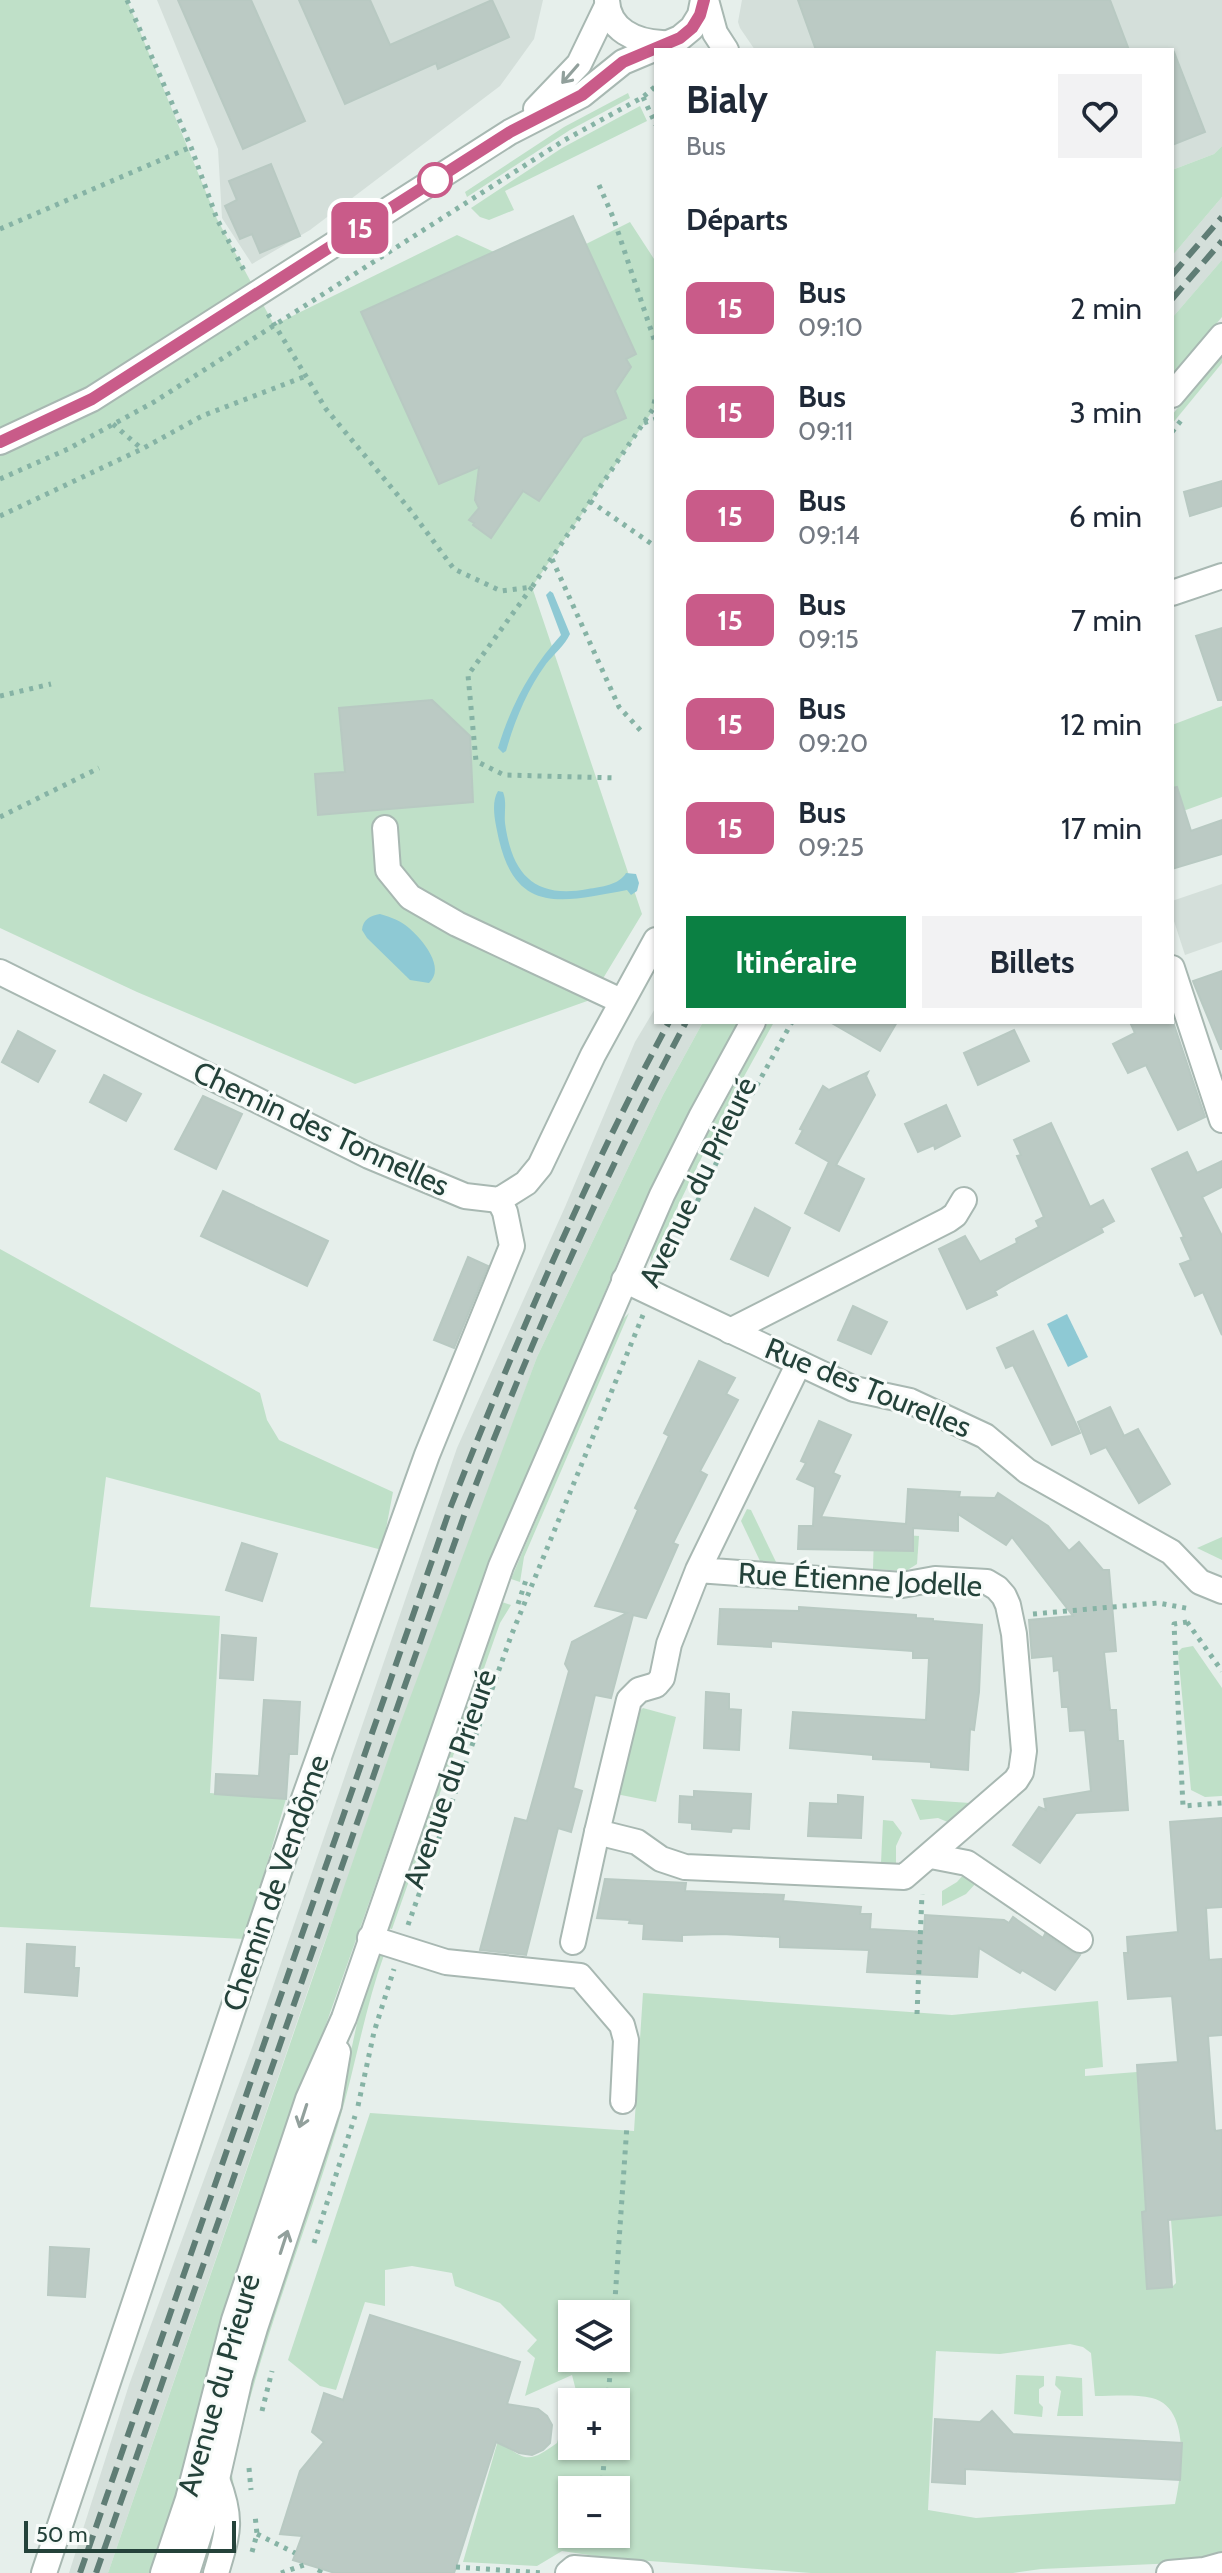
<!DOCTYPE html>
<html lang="fr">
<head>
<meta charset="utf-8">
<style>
  :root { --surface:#fff; --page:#f2f2f3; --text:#1f2937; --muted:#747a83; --accent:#0b8043 }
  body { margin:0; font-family:Cabin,sans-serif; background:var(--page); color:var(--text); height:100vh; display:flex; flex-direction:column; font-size:30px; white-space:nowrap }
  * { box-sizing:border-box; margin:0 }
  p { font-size:26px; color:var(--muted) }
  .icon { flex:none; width:44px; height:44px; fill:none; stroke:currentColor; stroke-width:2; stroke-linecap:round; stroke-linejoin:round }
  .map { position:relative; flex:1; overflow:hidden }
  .side { position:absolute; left:654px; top:48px; width:520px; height:976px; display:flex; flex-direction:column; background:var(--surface); border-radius:0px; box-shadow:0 2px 6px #0004 }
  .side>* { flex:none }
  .badge { padding:0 16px; border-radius:12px; font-size:28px; line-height:52px }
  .fabs { position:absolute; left:558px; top:2300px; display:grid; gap:16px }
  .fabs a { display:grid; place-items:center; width:72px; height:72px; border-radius:0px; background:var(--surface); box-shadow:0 2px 6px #0004; font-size:40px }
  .scale { position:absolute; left:24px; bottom:20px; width:212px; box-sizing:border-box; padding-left:8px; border:4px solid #24423a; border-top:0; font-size:22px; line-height:28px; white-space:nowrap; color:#24423a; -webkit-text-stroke:6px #f7fbf9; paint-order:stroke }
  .map>.badge { position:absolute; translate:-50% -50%; box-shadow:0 0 0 4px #fff }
  h2 { padding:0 32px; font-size:30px; line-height:72px }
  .round { display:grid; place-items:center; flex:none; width:84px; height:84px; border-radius:0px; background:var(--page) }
  .headline { display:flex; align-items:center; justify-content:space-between; height:136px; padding:0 32px }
  h1 { font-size:38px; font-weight:700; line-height:60px }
  .button { display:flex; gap:16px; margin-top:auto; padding:16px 32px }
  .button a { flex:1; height:92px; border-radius:0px; background:var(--accent); color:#fff; font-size:32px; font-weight:700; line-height:92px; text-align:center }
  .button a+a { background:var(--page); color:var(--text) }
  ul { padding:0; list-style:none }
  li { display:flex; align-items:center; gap:24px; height:104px; padding:0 32px }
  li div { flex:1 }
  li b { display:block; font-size:30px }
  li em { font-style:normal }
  li .badge { min-width:88px; font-weight:700; text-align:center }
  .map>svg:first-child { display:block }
  .built { fill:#d4dfda }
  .green { fill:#bfe0c8; fill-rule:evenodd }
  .water { fill:#8ec9d4 }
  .building { fill:#bbcac4; stroke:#b8c9c2; stroke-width:2 }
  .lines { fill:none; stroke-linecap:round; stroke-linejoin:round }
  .minor-casing { stroke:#a8b8b2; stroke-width:28 }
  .path { stroke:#86b3a5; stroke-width:5; stroke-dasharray:4 6; stroke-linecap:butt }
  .minor { stroke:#fff; stroke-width:24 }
  .rail { stroke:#5f7d75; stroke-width:6; stroke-dasharray:16 8; stroke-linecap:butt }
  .oneway { stroke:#92a09c }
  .line-casing { stroke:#fff; stroke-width:18 }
  .line { stroke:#c95b89; stroke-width:12 }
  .stop-dot { fill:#fff; stroke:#c95b89; stroke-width:4 }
  .labels { text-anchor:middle; stroke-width:6; stroke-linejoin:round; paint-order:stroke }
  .street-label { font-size:30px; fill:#24423a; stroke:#f7fbf9 }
</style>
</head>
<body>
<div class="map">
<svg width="1222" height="2573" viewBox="0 0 1222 2573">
  <rect width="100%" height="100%" fill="#e6efeb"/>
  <g class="built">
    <path d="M157,0H543L534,39L500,86L310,230L252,264L222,218L218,149Z"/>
    <path d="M742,0H1222V146L1214,154L1172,170V50H755L740,28L738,22Z"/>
    <path d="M1222,197V260L1172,318V256Z"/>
    <path d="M1222,884V942L1185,955L1172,915V901Z"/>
    <path d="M656,1007V1022H703L663,1095L537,1357L320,1955L108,2573H69L129,2385L253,2045L457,1448L565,1207L635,1042Z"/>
  </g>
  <g class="green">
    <path d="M0,0H127L217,219L274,325L457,235L494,252L573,216L586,244L630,222L656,262V406L532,587L642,914L590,1000L355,1084L137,992L0,928Z"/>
    <path d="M628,93L630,98L570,130L467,197L465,192L564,127Z"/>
    <path d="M640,106L647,121L505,191L514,210L489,220L480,217L471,208L562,148Z"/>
    <path d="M1222,146V197L1172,256V170L1214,154Z"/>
    <path d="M1222,260V317L1172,376V318Z"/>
    <path d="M1222,353V363L1172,424V415Z"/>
    <path d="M1222,706V797L1172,815V725Z"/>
    <path d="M703,1022H738L698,1094L625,1245L490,1561L295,2112L155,2573H108L398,1730L537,1357L663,1095Z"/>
    <path d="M768,1022H774L720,1120L650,1263L652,1247L685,1176Z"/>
    <path d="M0,1249L260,1393L267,1420L279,1440L393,1492L382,1550L106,1477L90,1607L220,1616L210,1793L286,1799L245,1939L0,1927Z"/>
    <path d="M629,1313L524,1557L520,1582L511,1579L620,1322Z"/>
    <path d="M747,1509L751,1510L776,1562L760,1561L741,1521Z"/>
    <path d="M874,1533L919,1536L917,1564L906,1571L873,1569Z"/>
    <path d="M1222,1537V1560L1197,1548Z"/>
    <path d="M502,1602L511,1605L500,1623L392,1929L387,1928Z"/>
    <path d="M1193,1646L1222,1688V1796L1205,1797L1191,1790L1178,1652L1182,1648Z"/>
    <path d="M643,1708L676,1717L656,1802L616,1794L635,1715Z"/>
    <path d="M911,1799L970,1803L950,1823L938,1818L920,1820Z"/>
    <path d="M883,1820L893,1821L902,1833L896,1846V1864L881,1863Z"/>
    <path d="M964,1874L976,1883L966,1894L942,1906V1891L957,1882Z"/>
    <path d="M379,1953L384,1955C364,2011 355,2069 338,2125C303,2242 258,2348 233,2469H231L240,2523L237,2524L229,2481L245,2392L340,2102L359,2014Z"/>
    <path d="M643,1993L952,2015L1098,2001L1103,2067L1085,2069V2076L1137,2072L1145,2193V2211L1142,2212L1147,2289L1172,2287L1176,2283L1171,2220L1222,2215V2552L1201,2562L1041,2569L1013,2573H811L609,2558L562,2551L537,2566L463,2562L497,2444L503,2443C526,2463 532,2461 557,2443L562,2424L572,2421V2446H616V2402H579L572,2375L525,2396L535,2358L527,2351L537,2340L500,2303L455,2286L452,2273L412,2266L385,2270V2306L365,2302L336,2390L320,2386L288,2360L370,2113L634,2131ZM572,2314H616V2358H572ZM1070,2344L1083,2347L1091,2353L1095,2396C1113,2396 1135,2394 1152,2398C1192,2408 1181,2475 1175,2504L976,2518L928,2510L936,2351L1000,2354ZM572,2490H616V2534H572Z"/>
    <path d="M1016,2375L1044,2376V2386L1039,2389V2403L1043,2407L1042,2417L1014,2414Z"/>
    <path d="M1056,2376L1082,2378L1083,2416H1057L1061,2391L1055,2385Z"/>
  </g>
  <g class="water">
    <path d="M550,591L553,593L570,634C565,645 554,654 546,664C527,690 515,720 506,751L503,753L498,748C511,705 531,668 561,635L546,595Z"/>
    <path d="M498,791L503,792C507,802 504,812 505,823C512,874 534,899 588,889C601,887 619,885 626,873L636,874L639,883L637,891L631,895L627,890C566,901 517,917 499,840C496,825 490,804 498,791Z"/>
    <path d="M380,914C391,917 401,921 409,928C423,940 446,968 429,983L410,980L367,938L362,930C363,919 370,916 380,914Z"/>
    <path d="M1067,1314L1088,1357L1068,1367L1047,1324Z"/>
  </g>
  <g class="building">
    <path d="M178,0H251L305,121L243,149Z"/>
    <path d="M299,0H370L390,45L492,0L509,37L438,69L436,63L345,104Z"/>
    <path d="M798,0H1110L1129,50H816Z"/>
    <path d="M1174,52L1205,132L1172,145V53Z"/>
    <path d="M271,164L300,236L260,253L252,234L240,239L225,206L237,200L229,181Z"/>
    <path d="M573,216L636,354L626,359L631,367L615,391L626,418L583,437L539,501L523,491L491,538L473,525L474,523L469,520L479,508L475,500L479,467L439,484L361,312Z"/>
    <path d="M1222,481V506L1190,516L1184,492Z"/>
    <path d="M1222,628V700H1218L1196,636Z"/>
    <path d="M432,700L470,736L473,802L318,815L315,774L345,772L339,708Z"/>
    <path d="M1177,787L1191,831L1222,820V854L1172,869V788Z"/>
    <path d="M1222,971V1049H1221L1193,981Z"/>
    <path d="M830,1022H897L880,1051Z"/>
    <path d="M1130,1022H1173L1205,1117L1178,1130L1146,1065L1128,1073L1113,1044L1135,1033Z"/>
    <path d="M1014,1030L1029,1061L978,1085L964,1053Z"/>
    <path d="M18,1031L55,1051L38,1082L2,1062Z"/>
    <path d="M868,1072L866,1076L875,1095L836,1165L864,1179L839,1231L805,1213L829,1162L796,1143L803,1130L800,1129L823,1086L829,1090Z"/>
    <path d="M104,1075L141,1094L126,1121L90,1102Z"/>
    <path d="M203,1096L242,1114L216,1169L175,1149Z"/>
    <path d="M946,1105L960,1136L935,1149L934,1145L918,1152L905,1124Z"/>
    <path d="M1051,1123L1090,1207L1103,1200L1114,1221L1101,1228L1103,1232L1012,1281L995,1291L997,1295L967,1309L939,1249L965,1236L980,1262L1017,1243L1016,1239L1039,1227L1036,1221L1044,1217L1017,1156L1021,1155L1014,1140Z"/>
    <path d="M1187,1152L1197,1173L1222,1161V1187L1202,1197L1222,1236V1335L1203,1292L1195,1296L1180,1264L1191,1260L1181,1238L1184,1237L1152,1169Z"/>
    <path d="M223,1191L328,1241L307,1286L201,1236Z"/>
    <path d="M755,1208L790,1228L768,1276L731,1259Z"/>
    <path d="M468,1257L488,1266L454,1348L434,1340Z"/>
    <path d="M853,1306L887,1322L871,1354L838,1340Z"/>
    <path d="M1033,1331L1080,1433L1052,1445L1013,1365L1006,1368L997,1348Z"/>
    <path d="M699,1361L735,1378L726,1394L738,1400L700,1471L707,1475L673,1543L678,1545L646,1618L633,1615L611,1698L595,1695L573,1788L582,1791L571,1832L558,1828L526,1955L480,1950L515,1818L527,1821L569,1671L565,1664L572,1642L627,1613L595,1606L638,1510L635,1508L669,1436L664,1433Z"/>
    <path d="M1110,1407L1124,1436L1138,1429L1170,1484L1139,1503L1106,1447L1091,1454L1078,1422Z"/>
    <path d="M819,1421L851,1435L833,1473L840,1476L821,1517L906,1524L908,1489L960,1492L959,1497L995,1498L998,1493L1048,1526L1069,1551L1079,1542L1103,1570H1109L1116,1651L1104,1652L1110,1710H1116L1118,1741H1123L1128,1810L1076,1813L1040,1863L1013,1845L1039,1807L1046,1810L1044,1799L1091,1791L1085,1730L1070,1731L1068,1707H1062L1059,1670L1054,1671L1053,1656L1032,1658L1029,1620L1073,1616L1012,1537L1006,1545L958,1514V1531L913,1528V1551L798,1549L799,1526H813L815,1487L797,1479L806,1463L801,1461Z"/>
    <path d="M242,1543L277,1554L262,1601L226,1590Z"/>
    <path d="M799,1607L916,1615V1618L933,1619V1621L982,1625L979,1692L974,1730L970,1729L968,1770L931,1767V1762L873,1759V1755L790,1748L793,1712L926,1720L929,1658H913V1651L771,1641V1647L718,1644L720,1609L799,1611Z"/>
    <path d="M222,1635L256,1638L253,1680L220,1678Z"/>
    <path d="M706,1692L729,1694V1709L741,1710L739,1750L704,1748Z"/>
    <path d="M264,1700L300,1702L297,1754H289L286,1799L215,1794L216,1774L259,1776Z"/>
    <path d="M694,1791L751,1794L749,1829L732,1828L731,1832L692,1829V1823L679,1822L680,1796L694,1797Z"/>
    <path d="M838,1795L863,1797L861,1838L808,1836L810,1803L838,1804Z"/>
    <path d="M1222,1818V1907L1206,1908L1209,1960L1222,1959V2035L1208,2036L1215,2131L1222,2130V2215L1168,2220L1172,2287L1147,2289L1142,2212L1146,2211L1137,2065L1178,2062L1172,1996L1128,1999L1124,1953H1128L1127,1937L1178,1932L1170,1822Z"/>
    <path d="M605,1879L686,1883L685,1891L784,1895L783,1901L861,1907L860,1914H871L870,1929L924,1932L925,1915L1004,1920L1009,1923L1013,1917L1043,1938L1045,1934L1072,1952L1080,1955L1055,1990L1022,1970L1020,1973L979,1948L977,1977L867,1972L869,1950L780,1947V1937L722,1934L682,1935V1941L643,1939L644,1924L629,1923L630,1920L597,1918Z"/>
    <path d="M27,1944L75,1947L74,1968H79L77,1996L25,1992Z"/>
    <path d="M50,2247L89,2249L85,2297L48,2295Z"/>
    <path d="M370,2315L520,2362L507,2404L538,2409L547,2416L552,2425L550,2443L543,2450L532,2455L519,2453L496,2442L454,2573H335L293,2560L302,2536L280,2534L300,2471L324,2442L312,2432L324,2393L343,2400Z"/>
    <path d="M992,2411L1013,2434L1182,2443L1180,2480L965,2469V2484L932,2482L935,2419L980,2422Z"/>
  </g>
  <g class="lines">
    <g class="minor-casing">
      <g id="minor">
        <path d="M607,0C608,30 636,42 662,43"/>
        <path d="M706,0L715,33L726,50"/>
        <path d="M536,109L579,64L607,6"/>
        <path d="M1172,395L1222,336"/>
        <path d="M0,442L92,399L510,132L582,95L623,62L680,38L692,28L700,15L703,0"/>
        <path d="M1172,593L1222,576"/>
        <path d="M385,828L388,870L410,897L457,924L621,1001"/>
        <path d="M1172,968L1222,1120"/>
        <path d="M0,972L369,1156L465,1196L499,1200L526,1183L540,1166L593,1055L656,940"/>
        <path d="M624,1280L854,1389L910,1401L985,1436L1027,1471L1171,1552L1200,1582L1222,1591"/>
        <path d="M730,1331L948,1220L955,1215L964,1200"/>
        <path d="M698,1570L902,1585L935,1579L987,1582L997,1588L1004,1596L1008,1605L1014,1634L1024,1751L1021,1772L1016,1780L904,1877L685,1867L661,1859L637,1842L597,1832L629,1700L639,1690L656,1685L662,1678L669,1644L698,1570L799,1363"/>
        <path d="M931,1856L967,1863L1080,1940"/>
        <path d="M370,1938L446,1962L580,1976L622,2025L626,2040L623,2101"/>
        <path d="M573,1942L597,1832"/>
        <path d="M44,2573L297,1818L427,1455L512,1246L505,1212L499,1200"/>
        <path d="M163,2573L188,2499L234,2320L308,2099L344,2018L501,1566L662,1195L701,1117L753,1022"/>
        <path d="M187,2573L217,2479L240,2378L255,2328L329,2105L338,2052"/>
        <path d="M216,2573C228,2533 233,2520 217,2479"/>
        <path d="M568,2573L574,2568L640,2573"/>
        <path d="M1169,2573L1204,2570L1222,2565"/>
      </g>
    </g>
    <g class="path">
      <path d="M127,0L191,147L217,219L246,274"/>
      <path d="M643,97L656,125"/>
      <path d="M599,185L613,217L656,345"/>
      <path d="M0,229L191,147"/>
      <path d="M268,314L326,409L411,511L454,569L501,591L532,587L653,409L656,394"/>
      <path d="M644,423L656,419"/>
      <path d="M113,424L142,449"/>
      <path d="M1172,432L1183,418"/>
      <path d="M0,479L68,449L154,402L563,141L643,97L656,86"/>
      <path d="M590,501L656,547"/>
      <path d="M0,516L142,449L202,416L306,376"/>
      <path d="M552,559L619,707L642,732"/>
      <path d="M532,587L468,675L476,761L504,775L617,778"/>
      <path d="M0,696L51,684"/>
      <path d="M0,817L99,768"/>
      <path d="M662,1273L737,1121L792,1022"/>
      <path d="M518,1604L526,1580"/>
      <path d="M1033,1614L1158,1603L1191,1609"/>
      <path d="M1187,1622L1174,1624L1183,1806L1222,1803"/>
      <path d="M1187,1622L1222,1671"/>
      <path d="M408,1925L511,1636L643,1315"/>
      <path d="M917,2014L922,1894"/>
      <path d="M358,2106L374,2032L394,1969"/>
      <path d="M314,2243L355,2116"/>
      <path d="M614,2314L627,2125"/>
      <path d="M608,2402L611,2358"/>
      <path d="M262,2411L272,2371"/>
      <path d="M249,2468L251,2490"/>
      <path d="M602,2490L605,2446"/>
      <path d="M257,2534L295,2553"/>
      <path d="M614,2534L623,2546"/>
      <path d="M252,2552L257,2534L255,2515"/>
      <path d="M456,2567L543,2573"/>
      <path d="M281,2573L307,2564"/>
      <path d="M319,2573L321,2569"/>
    </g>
    <use href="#minor" class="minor"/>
    <g class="rail">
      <path d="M1172,275L1222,217"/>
      <path d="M1172,299L1222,241"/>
      <path d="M80,2573L451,1506C516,1342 585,1178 669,1022"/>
      <path d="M96,2573L466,1510C530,1344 602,1179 686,1022"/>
    </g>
  </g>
  <defs><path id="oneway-shaft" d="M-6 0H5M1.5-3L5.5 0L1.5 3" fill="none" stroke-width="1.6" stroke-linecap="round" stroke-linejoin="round" transform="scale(2)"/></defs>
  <g class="oneway">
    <use href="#oneway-shaft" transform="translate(570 74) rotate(131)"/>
    <use href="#oneway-shaft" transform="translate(303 2116) rotate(108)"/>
    <use href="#oneway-shaft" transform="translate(284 2242) rotate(-72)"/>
  </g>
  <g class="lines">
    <g class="line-casing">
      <path id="line" d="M0,442L92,399L510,132L582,95L623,62L680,38L692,28L700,15L704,0"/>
    </g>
    <use href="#line" class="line"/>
  </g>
  <circle class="stop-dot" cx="435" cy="180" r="16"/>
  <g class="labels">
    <g class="street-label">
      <text transform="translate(321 1129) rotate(25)" y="10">Chemin des Tonnelles</text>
      <text transform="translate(698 1182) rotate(-64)" y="10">Avenue du Prieuré</text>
      <text transform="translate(868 1388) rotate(22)" y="10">Rue des Tourelles</text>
      <text transform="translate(860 1580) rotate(3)" y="10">Rue Étienne Jodelle</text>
      <text transform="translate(450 1779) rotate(-71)" y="10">Avenue du Prieuré</text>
      <text transform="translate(276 1883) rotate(-71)" y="10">Chemin de Vendôme</text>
      <text transform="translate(219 2385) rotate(-74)" y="10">Avenue du Prieuré</text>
    </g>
  </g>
</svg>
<div class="fabs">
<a><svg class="icon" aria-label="layers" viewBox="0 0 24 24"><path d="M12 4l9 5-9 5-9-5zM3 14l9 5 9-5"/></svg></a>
<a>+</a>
<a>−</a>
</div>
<div class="scale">50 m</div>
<b class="badge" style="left:360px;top:228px;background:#c95b89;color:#fff">15</b>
<section class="side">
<div class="headline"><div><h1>Bialy</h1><p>Bus</p></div><a class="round"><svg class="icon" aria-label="heart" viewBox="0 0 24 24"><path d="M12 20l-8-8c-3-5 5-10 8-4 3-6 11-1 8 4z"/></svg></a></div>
<h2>Départs</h2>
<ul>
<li><span class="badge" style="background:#c95b89;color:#fff">15</span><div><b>Bus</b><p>09:10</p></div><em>2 min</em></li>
<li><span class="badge" style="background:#c95b89;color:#fff">15</span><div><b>Bus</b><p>09:11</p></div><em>3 min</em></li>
<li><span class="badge" style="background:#c95b89;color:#fff">15</span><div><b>Bus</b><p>09:14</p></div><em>6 min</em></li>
<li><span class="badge" style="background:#c95b89;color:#fff">15</span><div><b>Bus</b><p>09:15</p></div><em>7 min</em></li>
<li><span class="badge" style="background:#c95b89;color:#fff">15</span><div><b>Bus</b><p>09:20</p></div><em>12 min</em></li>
<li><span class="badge" style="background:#c95b89;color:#fff">15</span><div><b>Bus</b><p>09:25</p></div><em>17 min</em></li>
</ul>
<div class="button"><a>Itinéraire</a><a>Billets</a></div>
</section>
</div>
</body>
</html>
